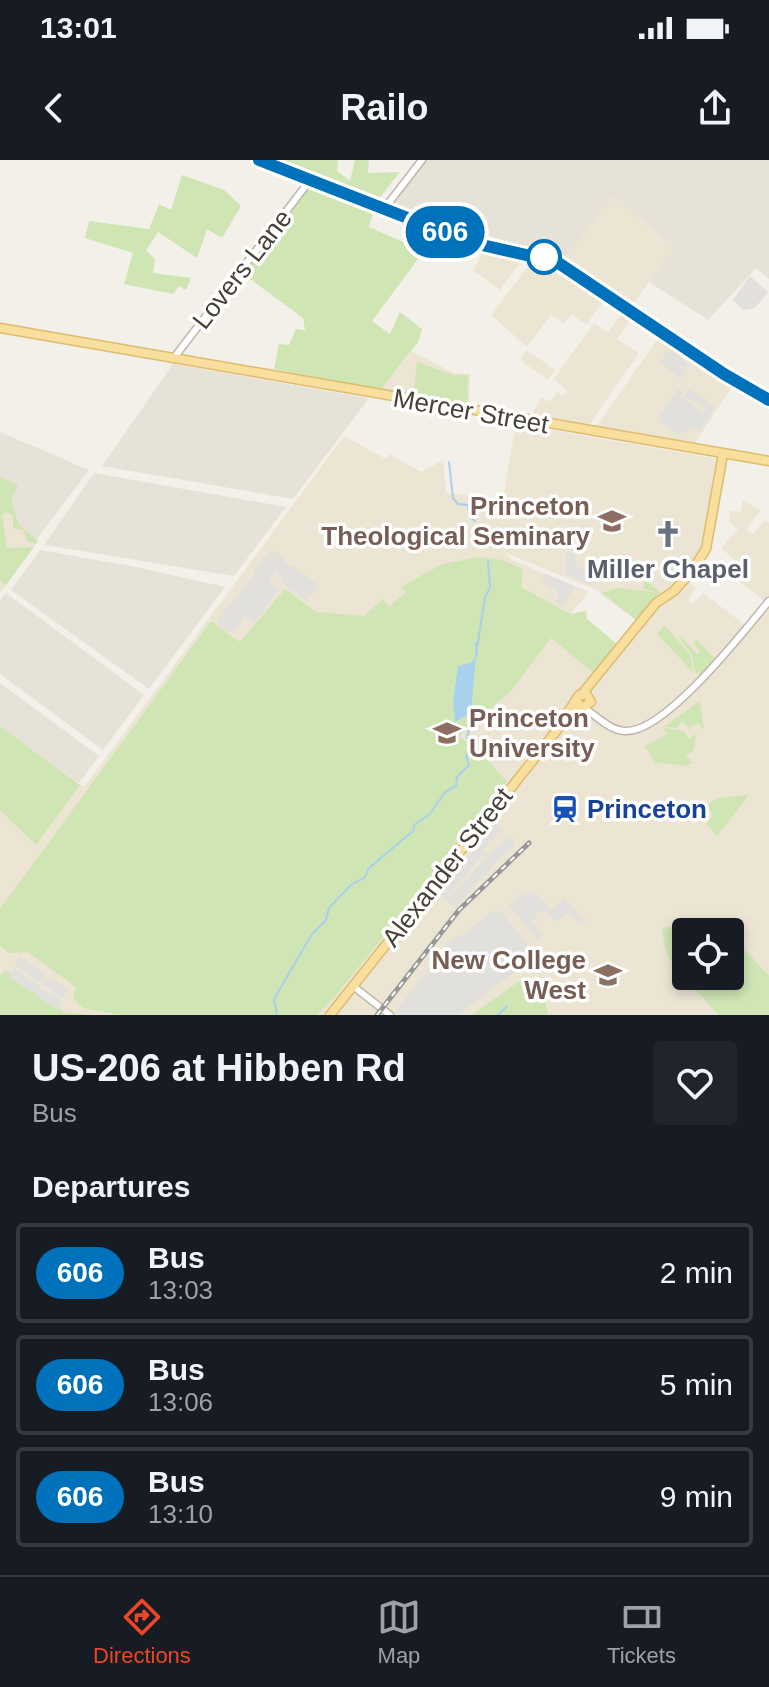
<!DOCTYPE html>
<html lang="en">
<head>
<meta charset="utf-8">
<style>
  :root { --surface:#171b24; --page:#20242c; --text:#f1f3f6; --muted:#9ea1a6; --line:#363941; --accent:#ec4627 }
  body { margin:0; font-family:Helvetica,sans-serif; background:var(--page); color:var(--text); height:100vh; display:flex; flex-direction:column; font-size:30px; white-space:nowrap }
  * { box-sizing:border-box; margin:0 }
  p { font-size:26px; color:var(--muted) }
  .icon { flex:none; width:44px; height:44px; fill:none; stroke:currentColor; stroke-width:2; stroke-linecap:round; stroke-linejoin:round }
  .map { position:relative; height:855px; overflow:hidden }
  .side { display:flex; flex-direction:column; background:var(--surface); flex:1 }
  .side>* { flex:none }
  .badge { padding:0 16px; border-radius:26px; font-size:28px; line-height:52px }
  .buttons { position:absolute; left:672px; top:758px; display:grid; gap:16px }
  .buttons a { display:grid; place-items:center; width:72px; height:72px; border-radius:8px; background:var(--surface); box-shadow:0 4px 12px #0003; font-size:40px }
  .map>.badge { position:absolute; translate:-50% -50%; box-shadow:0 0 0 4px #fff }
  h2 { padding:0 32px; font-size:30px; line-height:72px }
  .round { display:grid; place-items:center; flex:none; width:84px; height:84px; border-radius:8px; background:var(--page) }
  .summary { display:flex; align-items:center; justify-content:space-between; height:136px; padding:0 32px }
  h1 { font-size:38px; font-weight:700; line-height:60px }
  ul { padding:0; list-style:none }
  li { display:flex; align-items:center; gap:24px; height:100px; margin:0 16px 12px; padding:0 16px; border:4px solid var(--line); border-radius:8px }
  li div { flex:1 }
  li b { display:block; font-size:30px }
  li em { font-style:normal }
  li .badge { min-width:88px; font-weight:700; text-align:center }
  .status { display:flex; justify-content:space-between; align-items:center; height:56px; padding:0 40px; background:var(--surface); direction:ltr }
  .status svg { height:22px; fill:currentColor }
  header { display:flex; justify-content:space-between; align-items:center; height:104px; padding:0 32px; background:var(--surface); font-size:36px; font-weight:700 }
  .dock { display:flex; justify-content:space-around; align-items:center; height:112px; border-top:2px solid var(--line); background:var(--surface); font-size:22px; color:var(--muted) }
  .dock a { display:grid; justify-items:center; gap:4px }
  .dock .current { color:var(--accent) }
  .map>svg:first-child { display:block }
  .residential { fill:#e7e2d7 }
  .education { fill:#ece5d4; fill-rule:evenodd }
  .green { fill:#cfe5b4 }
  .parking { fill:#e2e0dd }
  .water { fill:#a9d0ec }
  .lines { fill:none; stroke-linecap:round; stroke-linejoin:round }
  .stream { stroke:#a9d0ec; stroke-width:2 }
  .minor-casing { stroke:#beb8ac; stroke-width:9 }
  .major-casing { stroke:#ddbc6e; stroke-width:11 }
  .highway-casing { stroke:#d4a043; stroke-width:13 }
  .minor { stroke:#fff; stroke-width:6 }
  .major { stroke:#f8df9d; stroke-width:8 }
  .highway { stroke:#f5ca73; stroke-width:10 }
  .rail-casing { stroke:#979797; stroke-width:5 }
  .rail { stroke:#fff; stroke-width:2; stroke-dasharray:6; stroke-linecap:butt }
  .line-casing { stroke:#fff; stroke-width:18 }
  .line { stroke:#0072bc; stroke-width:12 }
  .stop-dot { fill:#fff; stroke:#0072bc; stroke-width:4 }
  .labels { text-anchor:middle; stroke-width:7; stroke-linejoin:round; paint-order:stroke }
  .street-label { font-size:26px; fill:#474138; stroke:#fff }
  .education-label { font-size:26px; font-weight:bold; fill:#785e54; stroke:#fff; text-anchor:end }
  .worship-label { font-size:26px; font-weight:bold; fill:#5b616d; stroke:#fff }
  .transit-label { font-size:26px; font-weight:bold; fill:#164399; stroke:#fff; text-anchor:start }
</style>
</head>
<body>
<div class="status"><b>13:01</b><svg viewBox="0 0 49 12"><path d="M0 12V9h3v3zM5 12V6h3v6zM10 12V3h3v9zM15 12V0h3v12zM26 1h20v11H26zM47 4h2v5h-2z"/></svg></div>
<header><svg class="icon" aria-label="back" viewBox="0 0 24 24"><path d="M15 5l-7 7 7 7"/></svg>Railo<svg class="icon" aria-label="share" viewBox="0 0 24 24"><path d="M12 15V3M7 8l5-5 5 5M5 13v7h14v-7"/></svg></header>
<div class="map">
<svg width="769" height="855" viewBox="0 0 769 855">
  <rect width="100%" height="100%" fill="#f3f0e9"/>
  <g class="residential">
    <path d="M422,0H769V119L756,108L708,160L649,122L674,87L614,37L563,100L387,43Z"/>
    <path d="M173,204L367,238V241L293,339L102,306Z"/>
    <path d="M0,272L89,310L6,420L0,416Z"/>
    <path d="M94,313L286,347L234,416L44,385Z"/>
    <path d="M40,390L136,407L225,427L149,529L11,430Z"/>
    <path d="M6,433L144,535L103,590L0,514V440Z"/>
    <path d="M0,523L99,596L79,623L0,566Z"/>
  </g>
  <g class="education">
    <path d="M613,36L674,87L632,146L563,100Z"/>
    <path d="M483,91L524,97L500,130L473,110Z"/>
    <path d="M534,99L555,106L605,139L586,165L572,154L564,164L551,155L527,187L491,155Z"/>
    <path d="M623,151L632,158L617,179L639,193L589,265L531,256L542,237L550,242L557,232L562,235L568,232L554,219L594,163L608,172Z"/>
    <path d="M659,177L732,227L694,284L597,266Z"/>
    <path d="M527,190L555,210L548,220L520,200Z"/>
    <path d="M412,191L453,213L470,214L469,246L380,231Z"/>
    <path d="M516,264L718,299L700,393L676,424L656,436L637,461L596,430L506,393L512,400L589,432L551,477L602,519L659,445L687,421L696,428L688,440L693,444L703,433L744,464L751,462L767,443L735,418L743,408L721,388L738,369L729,362L730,351L741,352L743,340L761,350L747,369L753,374L765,360L769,363V855H0V566L84,627L344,276L386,299L390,294L421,312L443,300L446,333L503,338ZM686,772H730V816H686Z"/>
    <path d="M0,317L18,325L11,340L19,364L38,381L0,433Z"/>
  </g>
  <g class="green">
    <path d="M283,0H338L337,11L350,21L355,0H369L368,13L400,12L380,37Z"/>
    <path d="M182,15L224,30L241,46L222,78L207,69L197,98L158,72L146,90L155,99L153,113L191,118L186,130L179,126L173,134L124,124L133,93L85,78L89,61L149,69L159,44L171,50Z"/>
    <path d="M305,27L373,53L369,67L424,91L372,161L390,174L400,152L422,169L418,182L380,231L274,209L279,184L289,185L296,169L305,170L303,158L239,111Z"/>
    <path d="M417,202L454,215H468L467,244L414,234Z"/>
    <path d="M0,317L18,325L11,340L19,365L38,381L36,384L28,382L23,370L13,368V356L7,352L2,354L7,388L34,387L6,425L0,421Z"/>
    <path d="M478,397L503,400L523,409L521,427L570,454L586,451L587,459L617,484L595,514L551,478L512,530L458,577L477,587L507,622L334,838L317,855H122L83,848L73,838L76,827L28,792L9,793L0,786V749L211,461L240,482L285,429L316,452L364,456L383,439L389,447L406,432L401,427L442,404Z"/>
    <path d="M645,420L660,432L636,460L602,433L618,428L659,433L643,429Z"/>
    <path d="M664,465L690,494L693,512L657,474Z"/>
    <path d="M681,476L697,494L700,492L693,483L697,480L716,500L702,515L696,514L691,493L679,478Z"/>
    <path d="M700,541L704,570L698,563L688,568L682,561L677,568L663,567Z"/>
    <path d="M0,566L80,625L36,685L0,650Z"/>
    <path d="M663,568L684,571L689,579L696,574L694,590L686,595L692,603L685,606L655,602L645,586L667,574Z"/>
    <path d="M749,635L717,676L706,664L713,655L707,645L717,638Z"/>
    <path d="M684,766L710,772H686V816H730V781L747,792L769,816V855H718L672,802L665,789L662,768Z"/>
    <path d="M6,810L66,853L92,855H0V815Z"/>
    <path d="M541,818L548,855H472L522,819Z"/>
  </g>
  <g class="parking">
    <path d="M750,116L768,132L755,148L743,150L733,140Z"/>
    <path d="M671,187L689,204L685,209L668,198L686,211L680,219L660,201Z"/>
    <path d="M678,229L683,233L680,239L683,237L702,254L706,248L684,236L689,229L712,245L714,249L699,271L689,265L688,272L684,270L680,276L661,262L659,257Z"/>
    <path d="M270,390L280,394L289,407L292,405L318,425L317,429L306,441L285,426L277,411L269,420L279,430L254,463L244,455L235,472H229L219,465L218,459L256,413L254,411Z"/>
    <path d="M567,393L576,394L575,405L597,416L593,426L565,414Z"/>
    <path d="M546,414L575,426L561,448L556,442L559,432L542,423Z"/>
    <path d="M494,663L502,669L482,690L492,697L491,693L510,677L516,684L498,700L495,699L497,701L476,724L473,722L475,725L457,746L453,745L438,733L442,729L454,738L452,735L468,718L470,720L469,717L485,699L489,700L479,693L481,696L466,715L463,714L465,716L451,734L443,728L457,710L460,711L458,708L477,685L480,686L478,683Z"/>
    <path d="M535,732L550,750L565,738L585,761L581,765L569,752L555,762L546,751L538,753L532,762L543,775L538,780L509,745L519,736Z"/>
    <path d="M494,750L500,751L530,787V794L520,808L458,855H401L396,851L450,780L465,773Z"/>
    <path d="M20,796L44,813L42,817L48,822L51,818L68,829L63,838L43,824L41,819L39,822L14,804Z"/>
    <path d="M13,808L39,825L38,827L61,840L58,850L37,836L35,831L33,833L9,817Z"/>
  </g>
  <path class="water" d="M476,495L471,553L455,562L453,542L458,506L471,503Z"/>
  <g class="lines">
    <g class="stream">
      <path d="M449,302L453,338L458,344L468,345L470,357L475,361"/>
      <path d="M481,369L490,386"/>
      <path d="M476,483L477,496"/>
      <path d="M476,495L485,437L490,428L488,401"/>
      <path d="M277,855L274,839L312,774L326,760L329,748L351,725L365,717L368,709L414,670V665L430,654L445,632L456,626L457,617L469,605L466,596L472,587L467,578L470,563"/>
      <path d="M498,855L507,846"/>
    </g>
    <g class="minor-casing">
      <g id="minor">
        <path d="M384,49L422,0"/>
        <path d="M173,199L311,19"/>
        <path d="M584,548C597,556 610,571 626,571C666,572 744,471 769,441"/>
        <path d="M353,826L390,855"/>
      </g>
    </g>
    <g class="major-casing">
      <g id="major">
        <path d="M0,168L769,301"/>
        <path d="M582,534L656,443L674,431L692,411L706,389L723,294"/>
        <path d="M566,558L567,554L579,535H587L591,542L582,548L576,540"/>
        <path d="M330,855L565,560L582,548"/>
      </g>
    </g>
    <g class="highway-casing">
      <path id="highway" d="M259,0L469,82L557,102L724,214L769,240"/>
    </g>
    <use href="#minor" class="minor"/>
    <use href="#major" class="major"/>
    <use href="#highway" class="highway"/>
    <g class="rail-casing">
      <path id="rail" d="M377,855L459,750L529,683"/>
    </g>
    <use href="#rail" class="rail"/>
  </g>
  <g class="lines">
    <g class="line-casing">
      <path id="line" d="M259,0L469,82L557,102L724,214L769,240"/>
    </g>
    <use href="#line" class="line"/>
  </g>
  <defs>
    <g id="university-bare" transform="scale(2.16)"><path d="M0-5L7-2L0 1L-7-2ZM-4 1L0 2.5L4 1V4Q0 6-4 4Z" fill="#8d6e63" stroke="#fff" stroke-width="2.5" paint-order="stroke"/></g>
    <g id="church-bare" transform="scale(2.16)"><path d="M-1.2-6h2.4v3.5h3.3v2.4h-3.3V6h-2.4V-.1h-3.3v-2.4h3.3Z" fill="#6b7280" stroke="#fff" stroke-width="2.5" paint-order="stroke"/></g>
    <g id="station-bare" transform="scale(2.16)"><path d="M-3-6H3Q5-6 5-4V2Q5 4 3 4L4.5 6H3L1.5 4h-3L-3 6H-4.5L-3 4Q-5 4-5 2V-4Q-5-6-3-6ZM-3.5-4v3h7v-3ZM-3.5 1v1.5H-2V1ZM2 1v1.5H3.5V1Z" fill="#1a4fb4" stroke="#fff" stroke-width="2.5" paint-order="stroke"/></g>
  </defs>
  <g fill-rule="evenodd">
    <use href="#university-bare" x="612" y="361"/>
    <use href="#church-bare" x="668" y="374"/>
    <use href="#university-bare" x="447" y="573"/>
    <use href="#station-bare" x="565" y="649"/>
    <use href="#university-bare" x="608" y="815"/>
  </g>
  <circle class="stop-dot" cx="544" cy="97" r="16"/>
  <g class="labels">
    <g class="street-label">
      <text transform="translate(242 109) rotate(-52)" y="9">Lovers Lane</text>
      <text transform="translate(471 251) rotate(10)" y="9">Mercer Street</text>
      <text transform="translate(447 707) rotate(-52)" y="9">Alexander Street</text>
    </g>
    <g class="education-label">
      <text x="590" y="355">Princeton<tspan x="590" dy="30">Theological Seminary</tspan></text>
      <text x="469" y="567" text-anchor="start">Princeton<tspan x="469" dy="30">University</tspan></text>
      <text x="586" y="809">New College<tspan x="586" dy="30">West</tspan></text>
    </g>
    <g class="worship-label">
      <text x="668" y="418">Miller Chapel</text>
    </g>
    <g class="transit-label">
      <text x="587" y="658">Princeton</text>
    </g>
  </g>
</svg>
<div class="buttons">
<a><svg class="icon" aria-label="locate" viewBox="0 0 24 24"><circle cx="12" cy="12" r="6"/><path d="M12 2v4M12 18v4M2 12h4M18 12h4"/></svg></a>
</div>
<b class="badge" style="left:445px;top:72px;background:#0072bc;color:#fff">606</b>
</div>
<section class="side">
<div class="summary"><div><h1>US-206 at Hibben Rd</h1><p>Bus</p></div><a class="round"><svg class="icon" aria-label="heart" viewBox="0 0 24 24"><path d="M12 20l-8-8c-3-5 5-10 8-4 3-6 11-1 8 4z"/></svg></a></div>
<h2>Departures</h2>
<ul>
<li><span class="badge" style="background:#0072bc;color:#fff">606</span><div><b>Bus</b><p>13:03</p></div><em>2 min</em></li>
<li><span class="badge" style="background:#0072bc;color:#fff">606</span><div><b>Bus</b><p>13:06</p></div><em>5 min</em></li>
<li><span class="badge" style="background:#0072bc;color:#fff">606</span><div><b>Bus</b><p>13:10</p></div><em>9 min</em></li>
</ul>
</section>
<nav class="dock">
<a class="current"><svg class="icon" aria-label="directions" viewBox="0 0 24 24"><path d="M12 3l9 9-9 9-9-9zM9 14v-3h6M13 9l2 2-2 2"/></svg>Directions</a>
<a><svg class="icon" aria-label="map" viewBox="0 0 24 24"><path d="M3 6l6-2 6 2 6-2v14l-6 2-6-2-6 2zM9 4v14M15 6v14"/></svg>Map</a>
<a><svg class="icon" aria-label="tickets" viewBox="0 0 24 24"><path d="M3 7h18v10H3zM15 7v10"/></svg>Tickets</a>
</nav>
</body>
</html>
